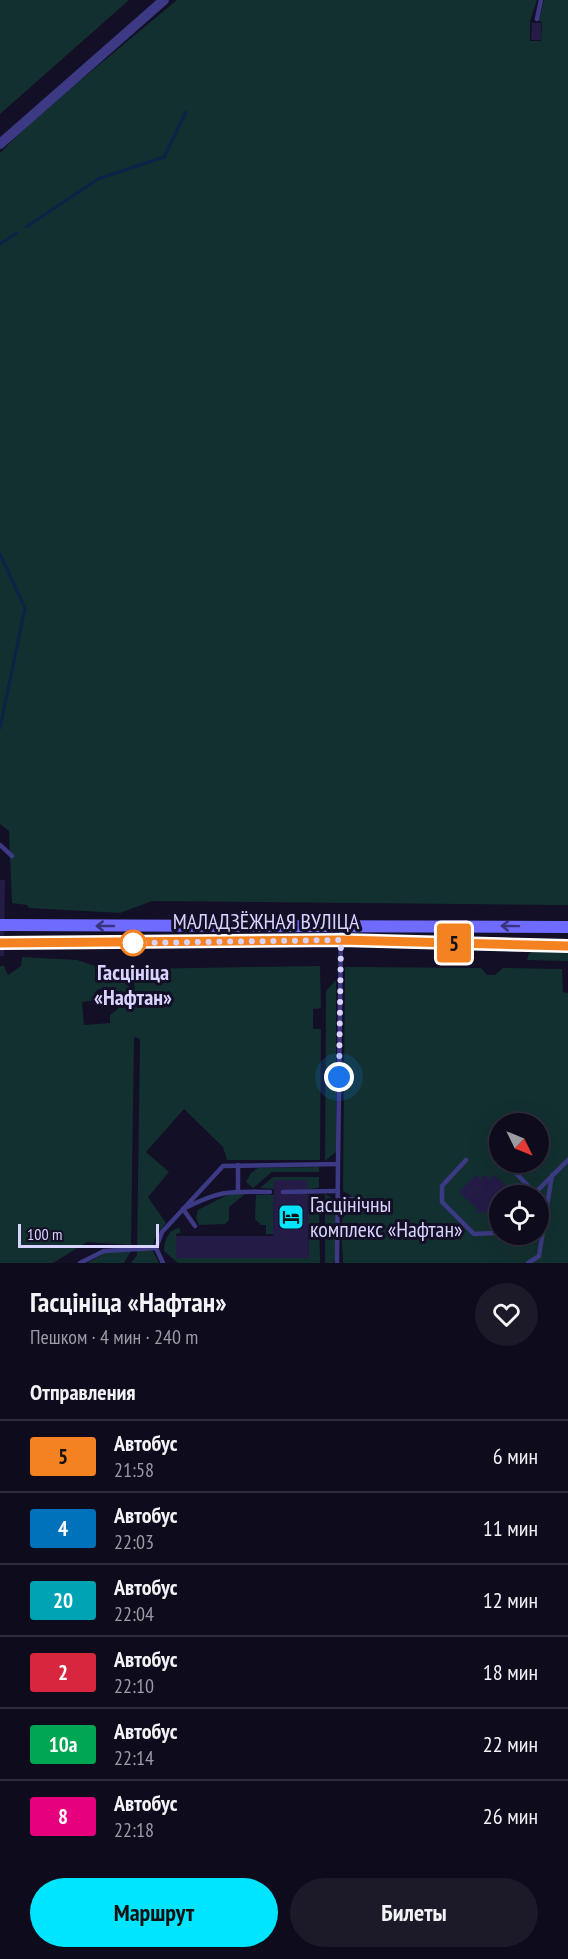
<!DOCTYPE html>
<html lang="ru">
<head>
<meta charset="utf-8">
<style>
  :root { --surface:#0e0b1c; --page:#1c1929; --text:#f1f3f6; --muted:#9b9ba3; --line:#2e2b3b; --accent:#00e5ff }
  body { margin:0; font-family:"PT Sans Narrow",sans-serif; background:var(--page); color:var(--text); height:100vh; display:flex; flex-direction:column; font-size:22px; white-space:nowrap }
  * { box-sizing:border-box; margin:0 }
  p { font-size:20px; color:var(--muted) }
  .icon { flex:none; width:33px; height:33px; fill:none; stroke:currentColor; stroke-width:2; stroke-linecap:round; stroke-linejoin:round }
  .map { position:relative; height:1263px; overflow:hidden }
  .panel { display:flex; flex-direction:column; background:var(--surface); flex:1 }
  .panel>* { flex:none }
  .badge { padding:0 12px; border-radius:4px; font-size:21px; line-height:39px }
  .needle { width:39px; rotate:133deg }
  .fabs { position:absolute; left:489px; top:1113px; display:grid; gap:12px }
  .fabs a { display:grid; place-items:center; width:60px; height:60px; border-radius:50%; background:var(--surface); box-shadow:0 6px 24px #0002,0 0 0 2px var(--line); font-size:30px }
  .scale { position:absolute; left:18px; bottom:15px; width:141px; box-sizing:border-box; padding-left:6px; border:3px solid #d9d4ff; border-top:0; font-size:16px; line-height:21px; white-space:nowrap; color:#d9d4ff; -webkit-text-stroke:4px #130f26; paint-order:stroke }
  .you { position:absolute; width:30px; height:30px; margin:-15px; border:4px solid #fff; border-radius:50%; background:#1a73e8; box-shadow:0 0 0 9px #1a73e833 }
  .map>.badge { position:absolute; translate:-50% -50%; box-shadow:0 0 0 3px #fff }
  h2 { padding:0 30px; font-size:22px; line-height:54px }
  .round { display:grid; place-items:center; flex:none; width:63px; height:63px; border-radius:32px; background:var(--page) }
  .overview { display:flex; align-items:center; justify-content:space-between; height:102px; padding:0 30px }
  h1 { font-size:28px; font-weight:700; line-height:45px }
  .primary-button { display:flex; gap:12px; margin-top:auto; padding:12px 30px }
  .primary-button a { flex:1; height:69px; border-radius:36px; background:var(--accent); color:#111; font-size:24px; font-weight:700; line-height:69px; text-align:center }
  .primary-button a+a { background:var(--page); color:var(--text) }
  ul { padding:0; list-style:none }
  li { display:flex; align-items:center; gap:18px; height:72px; padding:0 30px; border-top:2px solid var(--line) }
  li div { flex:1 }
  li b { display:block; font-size:22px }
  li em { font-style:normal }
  li .badge { min-width:66px; font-weight:700; text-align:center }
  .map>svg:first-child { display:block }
  .green { fill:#12302f; fill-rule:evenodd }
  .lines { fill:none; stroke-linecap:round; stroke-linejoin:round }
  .stream { stroke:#0c2248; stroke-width:3 }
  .building { fill:#241b47 }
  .service { stroke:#3d3a85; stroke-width:4.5 }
  .tertiary { stroke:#3d3a85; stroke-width:10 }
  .secondary { stroke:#6f6bff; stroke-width:12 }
  .oneway { stroke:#38347d }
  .line-casing { stroke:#fff; stroke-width:14 }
  .line { stroke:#f58220; stroke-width:9 }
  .walk { stroke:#d9d4ff; stroke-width:6; stroke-dasharray:0 10.8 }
  .stop-dot { fill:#fff; stroke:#f58220; stroke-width:3 }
  .labels { text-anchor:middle; stroke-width:6; stroke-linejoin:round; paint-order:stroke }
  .street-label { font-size:22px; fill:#d9d4ff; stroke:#130f26 }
  .stop-label { font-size:22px; font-weight:bold; fill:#d9d4ff; stroke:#130f26 }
  .poi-label { font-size:22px; fill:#d9d4ff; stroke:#130f26; text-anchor:start }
</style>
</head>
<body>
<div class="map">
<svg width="568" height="1263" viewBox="0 0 568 1263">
  <rect width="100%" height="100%" fill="#130f26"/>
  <g class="green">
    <path d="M0,0H129L0,114Z"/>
    <path d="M177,0H537L530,21V41H541L542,22L539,21L544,0H568V905L152,901L120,913L29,908L27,905L12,903L9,831L0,824V153L35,118Z"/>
    <path d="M535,950L568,951V961L527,960L529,954Z"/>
    <path d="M22,957L77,960L104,969H124L130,990L135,989L131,969L320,966L321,1008L313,1009V1029H321L320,1160H227L223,1147L184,1109L146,1152L169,1172L148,1197L166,1223L156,1235L152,1249L159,1263H131L137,1255L140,1039L134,1037L131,1245L87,1242L53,1263H0V966H4L8,975L21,966ZM98,989H111L112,1000L118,1003V1009L110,1015V1023L84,1025L82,1002L91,1001Z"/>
    <path d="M345,967L481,968L487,975H495L503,968L562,969L563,992L568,993V1263H343C343,1248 336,1209 352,1203V1196L343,1191ZM500,1124H538V1162H500ZM500,1196H538V1234H500Z"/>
    <path d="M336,980V1152L325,1161L326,991Z"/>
    <path d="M319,1167V1172H272L253,1188L246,1182L251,1173L258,1168Z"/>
    <path d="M273,1177H319V1188L307,1189V1180H274V1189L260,1188Z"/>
    <path d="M229,1194H245L229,1207V1220L225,1224L199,1225L196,1218L198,1210Z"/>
    <path d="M325,1194L335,1200V1223L329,1229H325Z"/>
    <path d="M256,1195H274L273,1234H266V1225H261L255,1219Z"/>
    <path d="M307,1195H319L320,1263H178L164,1251C164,1240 169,1229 180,1228V1233L176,1234V1258L309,1257Z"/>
    <path d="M332,1234L335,1237V1260L333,1263H325V1235Z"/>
    <path d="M131,1251L124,1263H87L105,1253Z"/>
  </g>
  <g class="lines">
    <g class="stream">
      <path d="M26,227L98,179L164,157L186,112"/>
      <path d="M0,244L17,233"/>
      <path d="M0,554L25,608L0,728"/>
    </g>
  </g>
  <g class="building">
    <path d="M532,23H541V40H531Z"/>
    <path d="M0,880H5L4,956H0Z"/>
    <path d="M476,1175L482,1181V1176L490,1177V1180L494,1175L511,1191L507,1196H500V1203L492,1211L494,1212L476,1213L478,1210L459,1192Z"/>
    <path d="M274,1180H307L309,1258H176V1236H273Z"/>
  </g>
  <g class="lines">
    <g class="service">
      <path d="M537,19L541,0"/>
      <path d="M0,845L12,856"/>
      <path d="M466,1160L442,1186V1202L474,1234L495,1233L500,1228"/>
      <path d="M506,1163L535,1193"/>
      <path d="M238,1191V1165"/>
      <path d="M283,1192L338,1191"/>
      <path d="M532,1196L568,1160"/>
      <path d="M338,1199H352"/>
      <path d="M195,1226L183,1209C220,1190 230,1191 270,1192"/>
      <path d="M80,1263L104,1251L156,1248"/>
      <path d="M163,1263L156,1248L162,1232L223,1166L338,1164L341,926"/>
      <path d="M337,1263L338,1164"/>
      <path d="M528,1263L539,1256L552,1175"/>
    </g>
    <path class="tertiary" d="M0,144L164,0"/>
    <g class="secondary">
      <path d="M0,925L568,927"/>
      <path d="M0,943L341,940L568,946"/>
    </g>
  </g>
  <defs><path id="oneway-shaft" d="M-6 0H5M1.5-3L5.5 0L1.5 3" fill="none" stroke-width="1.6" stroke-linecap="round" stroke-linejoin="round" transform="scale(1.5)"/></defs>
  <g class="oneway">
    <use href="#oneway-shaft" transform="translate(105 926) rotate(-180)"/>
    <use href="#oneway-shaft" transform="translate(510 926) rotate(-179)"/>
  </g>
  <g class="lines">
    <g class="line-casing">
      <path id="line" d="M0,943L341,940L568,946"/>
    </g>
    <use href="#line" class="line"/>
    <path class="walk" d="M133,943L341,940L339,1077"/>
  </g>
  <defs>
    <g id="hotel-square" transform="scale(1.35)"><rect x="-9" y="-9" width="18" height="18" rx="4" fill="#00e5ff" stroke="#130f26"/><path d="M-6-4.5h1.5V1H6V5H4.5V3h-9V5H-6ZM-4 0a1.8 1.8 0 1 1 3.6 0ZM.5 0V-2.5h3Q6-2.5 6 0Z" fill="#111"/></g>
  </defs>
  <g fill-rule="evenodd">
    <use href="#hotel-square" x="291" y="1217"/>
  </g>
  <circle class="stop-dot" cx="133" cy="943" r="12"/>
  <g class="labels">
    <g class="street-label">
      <text x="266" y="929">МАЛАДЗЁЖНАЯ ВУЛІЦА</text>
    </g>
    <g class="stop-label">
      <text x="133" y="980">Гасцініца<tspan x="133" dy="25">«Нафтан»</tspan></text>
    </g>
    <g class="poi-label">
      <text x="310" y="1212">Гасцінічны<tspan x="310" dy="25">комплекс «Нафтан»</tspan></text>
    </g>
  </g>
</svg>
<div class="fabs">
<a><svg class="needle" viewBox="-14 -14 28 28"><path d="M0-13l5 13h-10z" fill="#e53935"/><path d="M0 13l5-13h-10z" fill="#9b9ba3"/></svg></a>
<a><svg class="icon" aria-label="locate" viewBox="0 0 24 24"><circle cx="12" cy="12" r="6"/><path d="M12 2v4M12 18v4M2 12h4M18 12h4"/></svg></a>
</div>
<div class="scale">100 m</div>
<div class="you" style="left:339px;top:1077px"></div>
<b class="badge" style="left:454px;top:943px;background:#f58220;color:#111">5</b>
</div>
<section class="panel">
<div class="overview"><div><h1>Гасцініца «Нафтан»</h1><p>Пешком · 4 мин · 240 m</p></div><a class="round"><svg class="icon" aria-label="heart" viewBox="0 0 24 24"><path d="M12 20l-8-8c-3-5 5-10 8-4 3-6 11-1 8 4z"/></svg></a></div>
<h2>Отправления</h2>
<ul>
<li><span class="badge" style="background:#f58220;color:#111">5</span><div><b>Автобус</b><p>21:58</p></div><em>6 мин</em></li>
<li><span class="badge" style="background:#0072bc;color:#fff">4</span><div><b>Автобус</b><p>22:03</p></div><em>11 мин</em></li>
<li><span class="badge" style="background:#00a3b4;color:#fff">20</span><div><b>Автобус</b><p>22:04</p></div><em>12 мин</em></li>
<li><span class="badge" style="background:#d7263d;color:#fff">2</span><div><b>Автобус</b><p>22:10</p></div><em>18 мин</em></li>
<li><span class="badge" style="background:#00a651;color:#fff">10а</span><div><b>Автобус</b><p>22:14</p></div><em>22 мин</em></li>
<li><span class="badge" style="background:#e6007e;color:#fff">8</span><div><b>Автобус</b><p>22:18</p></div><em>26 мин</em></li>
</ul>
<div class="primary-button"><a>Маршрут</a><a>Билеты</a></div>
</section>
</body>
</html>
